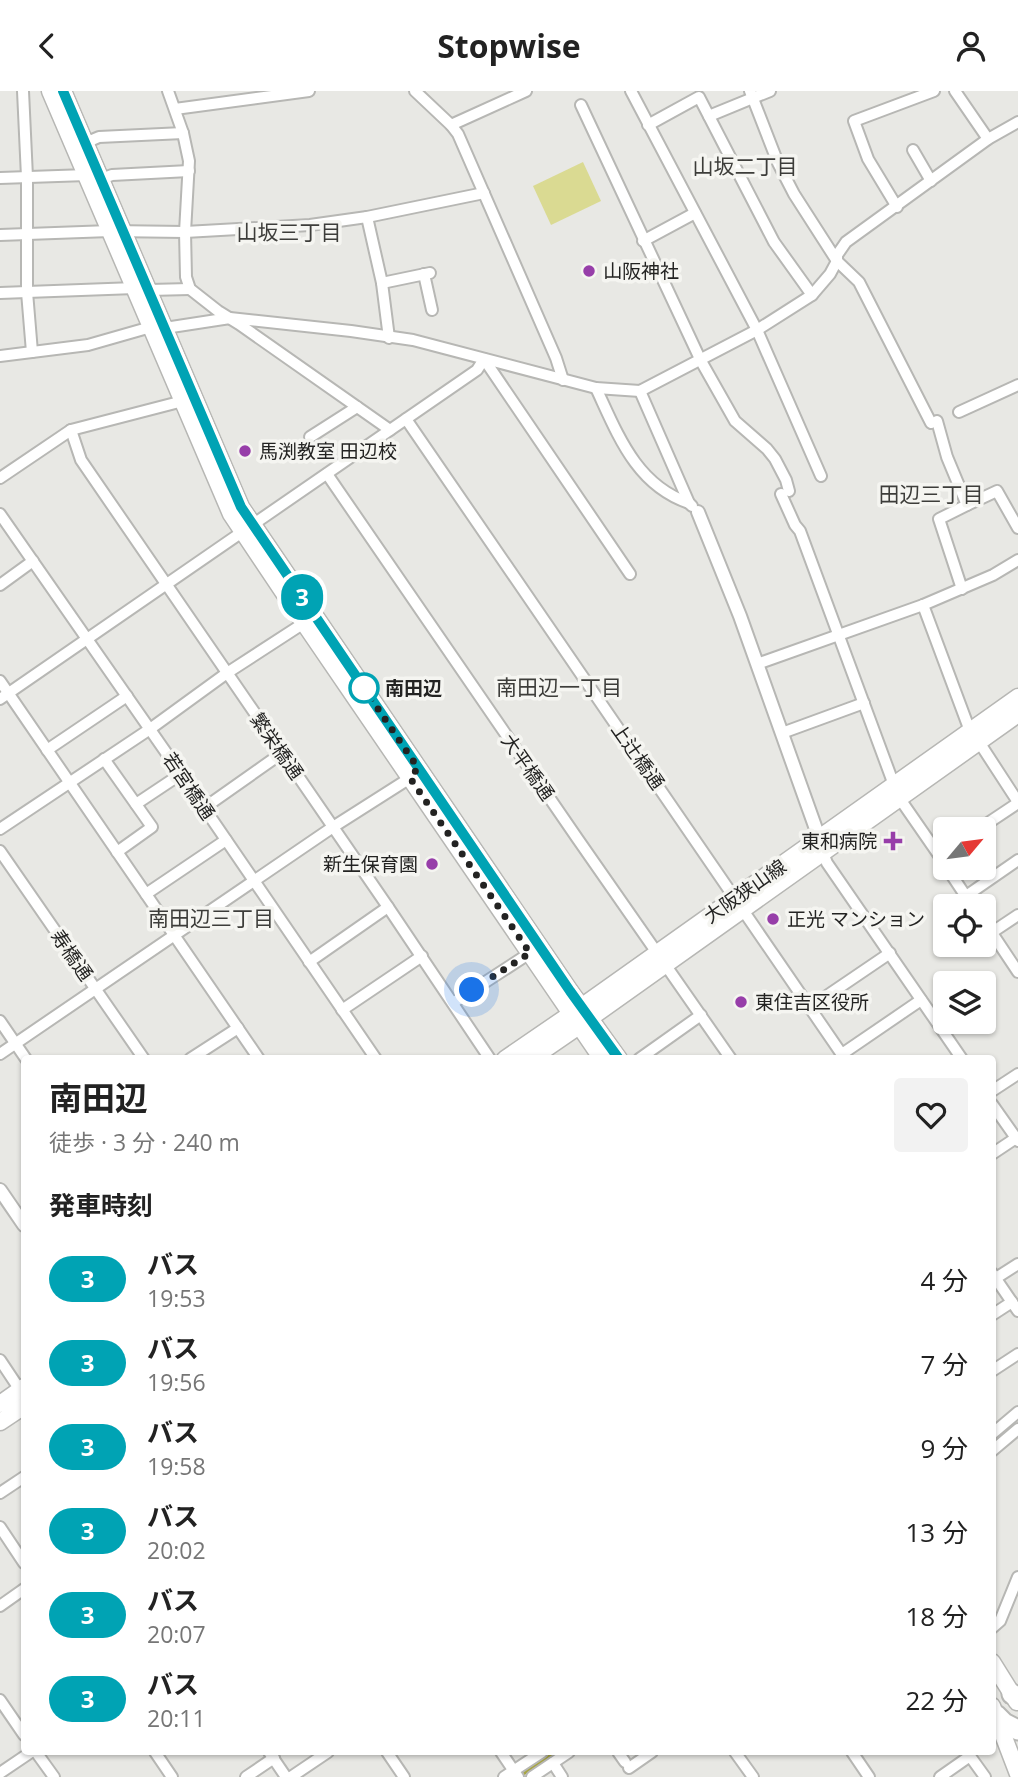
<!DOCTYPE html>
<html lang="ja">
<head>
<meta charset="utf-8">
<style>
  :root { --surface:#fff; --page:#f2f2f2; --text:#222; --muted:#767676 }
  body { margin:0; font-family:"Open Sans","Noto Sans JP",sans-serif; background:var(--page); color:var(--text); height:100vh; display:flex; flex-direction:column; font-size:26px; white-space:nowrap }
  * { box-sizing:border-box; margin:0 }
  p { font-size:23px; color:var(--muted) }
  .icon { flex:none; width:38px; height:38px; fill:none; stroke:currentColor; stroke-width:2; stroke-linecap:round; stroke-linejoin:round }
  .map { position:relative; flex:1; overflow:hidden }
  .panel { position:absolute; left:21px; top:964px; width:975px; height:700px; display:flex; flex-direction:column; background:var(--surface); border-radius:7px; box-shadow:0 2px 5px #0004 }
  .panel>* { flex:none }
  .badge { padding:0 14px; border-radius:23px; font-size:24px; line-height:46px }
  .needle { width:46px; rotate:61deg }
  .tools { position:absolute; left:933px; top:726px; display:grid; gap:14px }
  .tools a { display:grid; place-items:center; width:63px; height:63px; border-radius:7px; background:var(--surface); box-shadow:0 2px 5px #0004; font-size:35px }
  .you { position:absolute; width:35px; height:35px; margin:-18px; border:5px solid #fff; border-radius:50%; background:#1a73e8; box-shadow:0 0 0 10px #1a73e833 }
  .map>.badge { position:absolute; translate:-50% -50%; box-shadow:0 0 0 4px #fff }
  h2 { padding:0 28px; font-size:26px; line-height:63px }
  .round { display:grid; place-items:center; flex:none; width:74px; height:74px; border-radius:7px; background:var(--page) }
  .headline { display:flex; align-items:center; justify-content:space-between; height:119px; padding:0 28px }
  h1 { font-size:33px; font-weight:700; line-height:52px }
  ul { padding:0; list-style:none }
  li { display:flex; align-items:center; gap:21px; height:84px; padding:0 28px }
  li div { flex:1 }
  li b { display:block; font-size:26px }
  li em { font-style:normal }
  li .badge { min-width:77px; font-weight:700; text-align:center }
  header { display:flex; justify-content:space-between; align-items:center; height:91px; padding:0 28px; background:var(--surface); font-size:32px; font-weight:700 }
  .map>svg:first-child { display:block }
  .green { fill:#dada92 }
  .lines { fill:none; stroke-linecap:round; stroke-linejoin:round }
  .stream { stroke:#a7a541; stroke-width:3.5 }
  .minor-casing { stroke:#b7b7b4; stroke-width:14 }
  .tertiary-casing { stroke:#b7b7b4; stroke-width:16 }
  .primary-casing { stroke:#b7b7b4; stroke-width:19 }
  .motorway-casing { stroke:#b7b7b4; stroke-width:23 }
  .minor { stroke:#fff; stroke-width:10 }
  .tertiary { stroke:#fff; stroke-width:12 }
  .primary { stroke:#fff; stroke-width:16 }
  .motorway { stroke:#fff; stroke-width:19 }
  .line-casing { stroke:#fff; stroke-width:16 }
  .line { stroke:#00a3b4; stroke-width:10 }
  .walk { stroke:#232322; stroke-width:7; stroke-dasharray:0 12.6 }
  .poi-dot { fill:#973ea9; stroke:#f5f5f1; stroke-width:2.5 }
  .stop-dot { fill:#fff; stroke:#00a3b4; stroke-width:3.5 }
  .labels { text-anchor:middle; stroke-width:7; stroke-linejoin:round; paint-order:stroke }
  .poi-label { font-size:19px; fill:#232322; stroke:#f5f5f1; text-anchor:start }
  .stop-label { font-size:19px; font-weight:bold; fill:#232322; stroke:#f5f5f1; text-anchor:start }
  .street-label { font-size:19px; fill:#232322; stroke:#f5f5f1 }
  .neighbourhood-label { font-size:21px; fill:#3d3d3a; stroke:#f5f5f1 }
</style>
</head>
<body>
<header><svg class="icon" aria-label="back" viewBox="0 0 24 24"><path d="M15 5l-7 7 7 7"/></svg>Stopwise<svg class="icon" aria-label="person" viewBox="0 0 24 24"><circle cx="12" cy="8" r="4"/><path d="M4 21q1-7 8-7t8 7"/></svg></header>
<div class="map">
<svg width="1018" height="1686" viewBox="0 0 1018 1686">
  <rect width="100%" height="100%" fill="#e8e8e4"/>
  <path class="green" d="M583,71L601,110L551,134L533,95Z"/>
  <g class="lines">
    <g class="stream">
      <path d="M992,1350L1012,1333"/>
      <path d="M520,1685L556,1661"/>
    </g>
    <g class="minor-casing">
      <g id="minor">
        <path d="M23,0L27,86V201L32,261"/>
        <path d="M168,0L183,42L189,70L185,141L186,186L190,198L218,220L239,233L390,339"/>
        <path d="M415,0L451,34L458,43L556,267L563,289"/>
        <path d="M631,0L757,239L821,385"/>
        <path d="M750,0L778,72L794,103L837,170L859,191L931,332"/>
        <path d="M955,0L988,48"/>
        <path d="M581,14L701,270L735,330L767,358L775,368L786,389L789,400"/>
        <path d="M175,18L309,0"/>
        <path d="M709,25L770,0"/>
        <path d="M451,34L526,0"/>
        <path d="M648,34L699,6L774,151L812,204"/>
        <path d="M85,52L99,46L183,42"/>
        <path d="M913,59L931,90"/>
        <path d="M0,87L87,84"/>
        <path d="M101,88L112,84L189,80"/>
        <path d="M897,116L868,68L854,30L934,0"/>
        <path d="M367,126L382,192L389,247"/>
        <path d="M0,144L110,140L185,141L310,134L367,126L484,102"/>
        <path d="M643,150L695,122"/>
        <path d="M424,183L432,219"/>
        <path d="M382,192L430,182"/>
        <path d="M149,199L190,198"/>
        <path d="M0,202L135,197"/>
        <path d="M165,237L230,227L351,240L413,249L596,297L640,300L757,239L812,204L830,183L837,170V164L846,151L988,48L1018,31"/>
        <path d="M0,265L88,254L151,236"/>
        <path d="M596,297C618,344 636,394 689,412"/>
        <path d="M640,300L689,412L692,415"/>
        <path d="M959,321L1018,294"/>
        <path d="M406,328L845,968"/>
        <path d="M937,330L947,366L967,414L939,428L962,498"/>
        <path d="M71,339L81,369L388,816L490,968"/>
        <path d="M310,346L357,316"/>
        <path d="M327,383L577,747L731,968"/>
        <path d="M0,387L71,339L183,310"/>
        <path d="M781,403L795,434L800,440L894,694L900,708L945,773"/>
        <path d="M967,414L997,400L1018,437"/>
        <path d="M0,423L181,683L376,968"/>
        <path d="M0,494L33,470"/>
        <path d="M923,514L970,640L979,651L1018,711"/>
        <path d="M757,573L923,514L993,484L1018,469"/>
        <path d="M0,590L259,968"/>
        <path d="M0,608L477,279L484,268L630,483"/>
        <path d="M782,642L864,612"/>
        <path d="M47,659L127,605"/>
        <path d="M104,668L152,736L117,761"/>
        <path d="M136,713L181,683"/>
        <path d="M204,717L282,662"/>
        <path d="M0,738L150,638L227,582L304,532"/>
        <path d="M979,738L1018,712"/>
        <path d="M0,760L144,968"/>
        <path d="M823,762L827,772L962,968"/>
        <path d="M947,777L973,816"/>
        <path d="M146,803L226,749"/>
        <path d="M966,805L1018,769"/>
        <path d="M984,830L1018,881"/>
        <path d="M991,842L1018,824"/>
        <path d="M309,871L388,816"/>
        <path d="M453,912L530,862"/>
        <path d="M809,917L890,862"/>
        <path d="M342,919L422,865"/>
        <path d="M0,930L26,968"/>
        <path d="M0,963L333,736L410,687L414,682"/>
        <path d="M842,963L921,909"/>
        <path d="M190,968L238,937"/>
        <path d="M639,968L701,924"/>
        <path d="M992,1000L1018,983"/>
        <path d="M992,1013L1018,1050"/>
        <path d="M992,1063L1016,1047"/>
        <path d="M992,1182L1018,1220"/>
        <path d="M996,1187L1018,1173"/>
        <path d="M992,1224L1012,1211"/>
        <path d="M0,1269L20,1299"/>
        <path d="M992,1280L1018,1263"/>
        <path d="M992,1343L1018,1321"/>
        <path d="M992,1360L1018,1338"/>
        <path d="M0,1402L24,1386"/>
        <path d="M0,1436L24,1472"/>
        <path d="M0,1515L24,1498"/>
        <path d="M992,1537L1000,1530L1018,1486"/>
        <path d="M0,1609L24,1644"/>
        <path d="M36,1661L54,1686"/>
        <path d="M155,1661L172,1686"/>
        <path d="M269,1661L286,1686"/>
        <path d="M387,1661L404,1686"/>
        <path d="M501,1661L518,1686"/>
        <path d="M618,1661L625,1671"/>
        <path d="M735,1661L753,1686"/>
        <path d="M852,1661L869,1686"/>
        <path d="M967,1661L985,1686"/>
        <path d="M553,1672L562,1686"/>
        <path d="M629,1677L652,1661"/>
        <path d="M0,1682L31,1661"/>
        <path d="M246,1686L274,1667"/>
        <path d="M291,1686L328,1661"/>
        <path d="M504,1686L542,1661"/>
        <path d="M532,1686L569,1661"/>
        <path d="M940,1686L970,1665"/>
      </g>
    </g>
    <g class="tertiary-casing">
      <g id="tertiary">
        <path d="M698,421L740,525L821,752"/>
        <path d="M0,1099L24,1134"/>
      </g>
    </g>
    <g class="primary-casing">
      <g id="primary">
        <path d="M50,0L231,423L304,532L602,968"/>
        <path d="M63,0L241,416L570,900L619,968"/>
        <path d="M505,968L581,916L1018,606"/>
        <path d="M531,968L579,935L1018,623"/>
        <path d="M0,1313L24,1296"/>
        <path d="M0,1331L24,1315"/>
        <path d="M992,1571L1017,1611"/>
        <path d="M992,1615L1018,1683"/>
      </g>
    </g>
    <g class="motorway-casing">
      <g id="motorway">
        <path d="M1012,1603L1018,1606"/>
        <path d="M996,1624L1004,1632L1018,1639"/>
      </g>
    </g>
    <use href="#minor" class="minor"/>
    <use href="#tertiary" class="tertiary"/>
    <use href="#primary" class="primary"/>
    <use href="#motorway" class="motorway"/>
  </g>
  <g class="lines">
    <g class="line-casing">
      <path id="line" d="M63,0L241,416L570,900L619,968"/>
    </g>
    <use href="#line" class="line"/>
    <path class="walk" d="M364,597L418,677L410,687L530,862L472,899"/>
  </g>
  <g class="poi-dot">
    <circle cx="589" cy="180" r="7"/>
    <circle cx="245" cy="360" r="7"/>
    <path d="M889.5 739.5h7v7h7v7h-7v7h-7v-7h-7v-7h7z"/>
    <circle cx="432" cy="773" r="7"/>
    <circle cx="773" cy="828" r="7"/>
    <circle cx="741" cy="911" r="7"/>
  </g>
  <circle class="stop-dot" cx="364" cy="597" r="14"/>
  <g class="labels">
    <g class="poi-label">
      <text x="603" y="187">山阪神社</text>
      <text x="259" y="367">馬渕教室 田辺校</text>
      <text x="877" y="757" text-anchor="end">東和病院</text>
      <text x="418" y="780" text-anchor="end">新生保育園</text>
      <text x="787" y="835">正光 マンション</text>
      <text x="755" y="918">東住吉区役所</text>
    </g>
    <g class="stop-label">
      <text x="385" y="604">南田辺</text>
    </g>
    <g class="street-label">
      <text transform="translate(277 655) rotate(55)" y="7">繁栄橋通</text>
      <text transform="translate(638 665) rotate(55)" y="7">上辻橋通</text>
      <text transform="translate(528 676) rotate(55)" y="7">大平橋通</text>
      <text transform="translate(189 695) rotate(56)" y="7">若宮橋通</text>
      <text transform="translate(745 800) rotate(-35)" y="7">大阪狭山線</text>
      <text transform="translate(72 864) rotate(55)" y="7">寿橋通</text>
    </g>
    <g class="neighbourhood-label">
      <text x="745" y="83">山坂二丁目</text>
      <text x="289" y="149">山坂三丁目</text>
      <text x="931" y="411">田辺三丁目</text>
      <text x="559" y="604">南田辺一丁目</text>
      <text x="211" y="835">南田辺三丁目</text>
    </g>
  </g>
</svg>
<div class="tools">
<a><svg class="needle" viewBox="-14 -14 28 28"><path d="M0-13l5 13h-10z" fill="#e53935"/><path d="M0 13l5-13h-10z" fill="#767676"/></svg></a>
<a><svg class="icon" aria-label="locate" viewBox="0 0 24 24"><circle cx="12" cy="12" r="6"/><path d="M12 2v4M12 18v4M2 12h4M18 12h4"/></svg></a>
<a><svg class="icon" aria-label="layers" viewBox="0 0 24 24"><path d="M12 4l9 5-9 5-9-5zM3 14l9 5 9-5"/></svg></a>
</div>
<div class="you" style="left:472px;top:899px"></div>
<b class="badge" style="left:302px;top:506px;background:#00a3b4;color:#fff">3</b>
<section class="panel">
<div class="headline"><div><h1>南田辺</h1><p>徒歩 · 3 分 · 240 m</p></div><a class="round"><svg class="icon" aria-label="heart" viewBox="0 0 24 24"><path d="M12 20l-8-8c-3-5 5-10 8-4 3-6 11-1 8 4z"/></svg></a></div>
<h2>発車時刻</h2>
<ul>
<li><span class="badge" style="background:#00a3b4;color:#fff">3</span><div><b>バス</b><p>19:53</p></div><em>4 分</em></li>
<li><span class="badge" style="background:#00a3b4;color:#fff">3</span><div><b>バス</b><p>19:56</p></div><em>7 分</em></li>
<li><span class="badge" style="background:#00a3b4;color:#fff">3</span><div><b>バス</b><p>19:58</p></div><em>9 分</em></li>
<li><span class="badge" style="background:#00a3b4;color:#fff">3</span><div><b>バス</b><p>20:02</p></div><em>13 分</em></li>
<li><span class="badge" style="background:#00a3b4;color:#fff">3</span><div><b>バス</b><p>20:07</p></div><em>18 分</em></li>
<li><span class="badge" style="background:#00a3b4;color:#fff">3</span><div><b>バス</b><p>20:11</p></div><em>22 分</em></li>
</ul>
</section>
</div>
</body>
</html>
